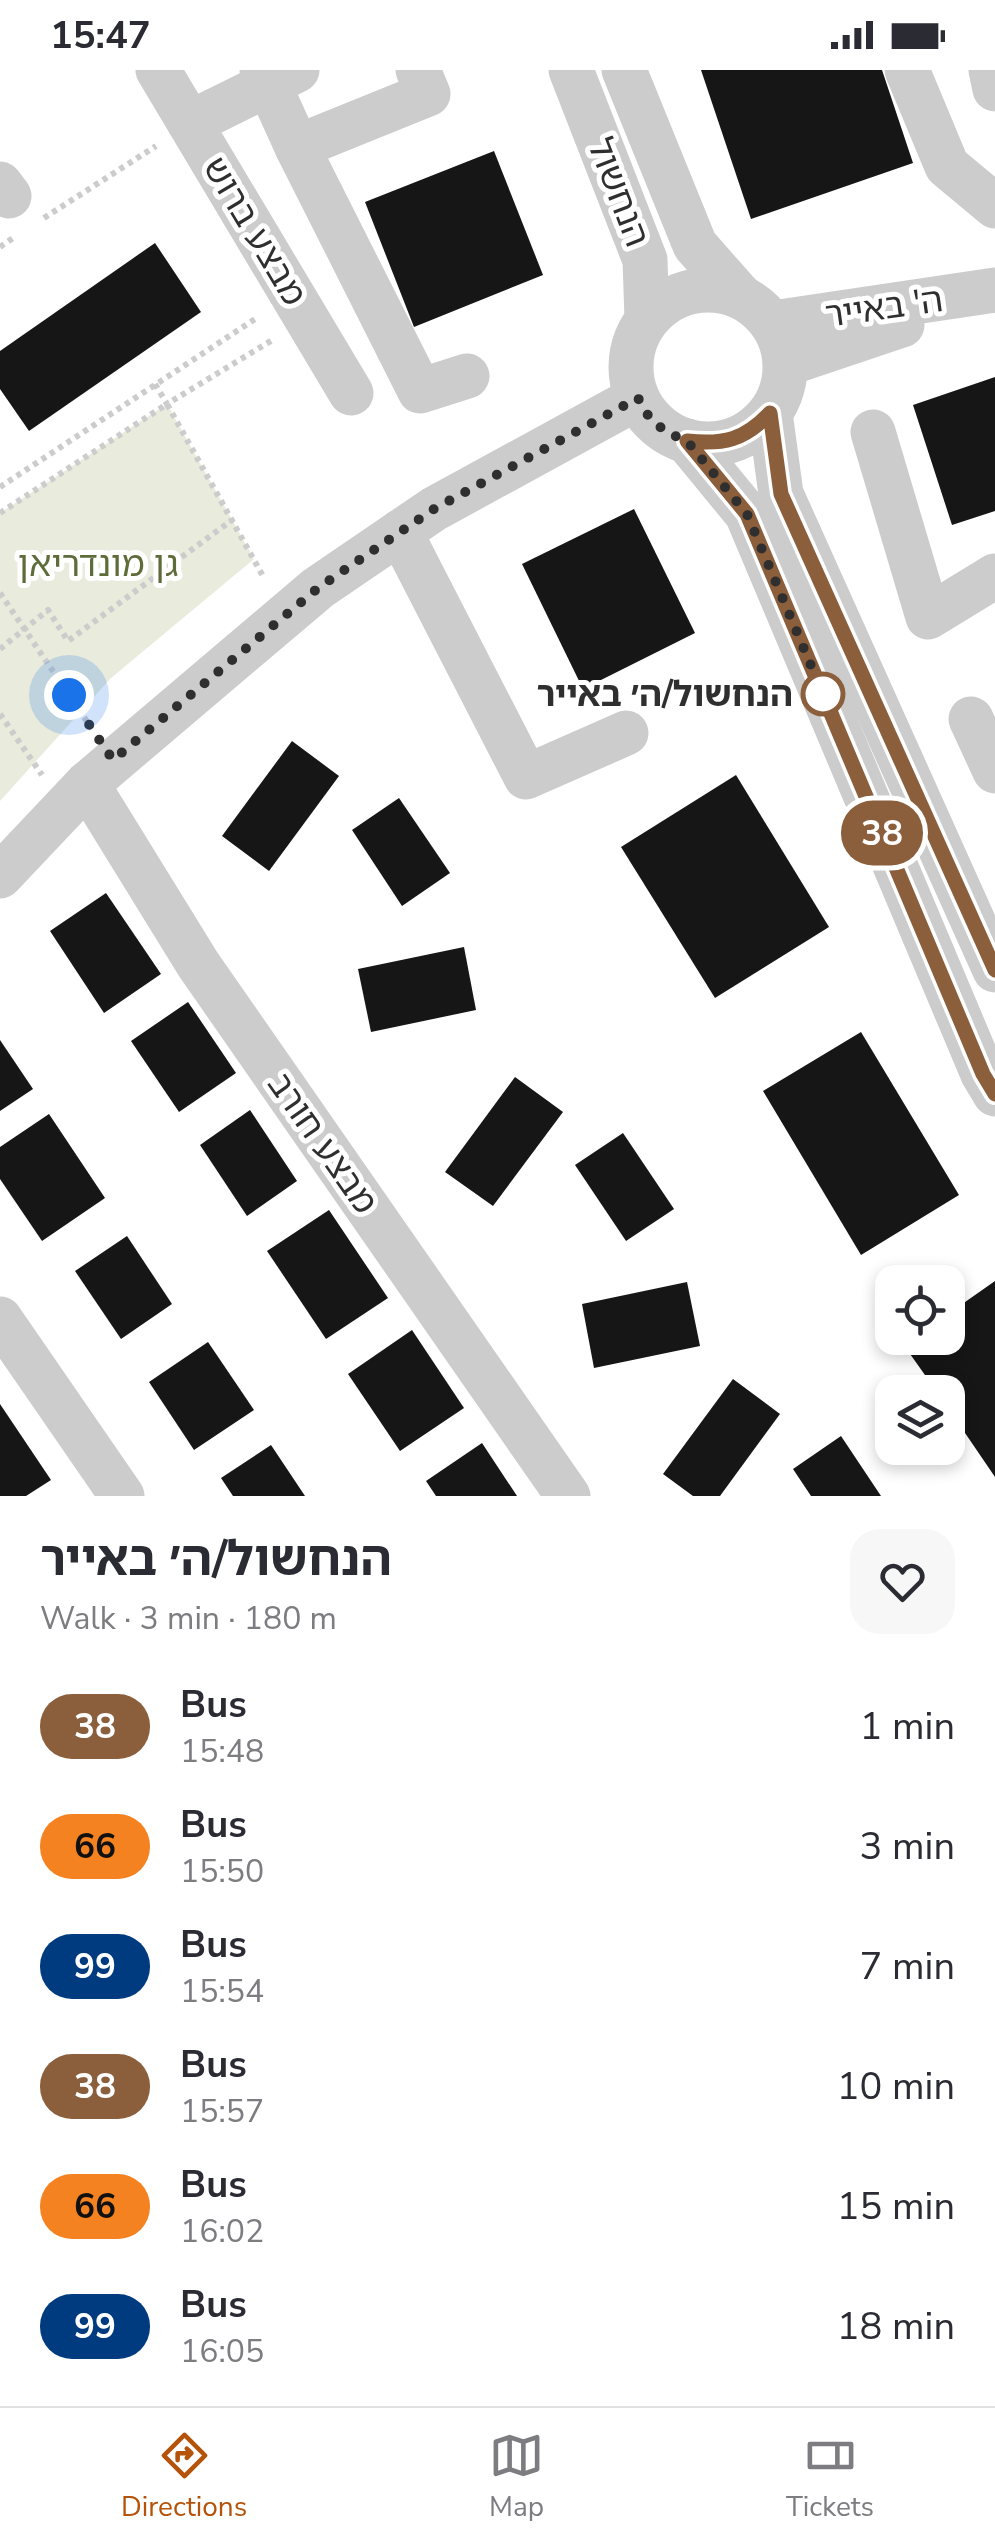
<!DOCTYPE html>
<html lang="en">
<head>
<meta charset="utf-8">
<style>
  :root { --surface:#fff; --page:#f7f7f7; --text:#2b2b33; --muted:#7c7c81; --line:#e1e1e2; --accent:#b45309 }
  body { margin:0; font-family:"Nunito Sans","Noto Sans Hebrew",sans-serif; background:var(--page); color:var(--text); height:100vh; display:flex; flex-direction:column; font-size:38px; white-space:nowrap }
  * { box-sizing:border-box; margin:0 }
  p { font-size:32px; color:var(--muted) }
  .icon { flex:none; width:55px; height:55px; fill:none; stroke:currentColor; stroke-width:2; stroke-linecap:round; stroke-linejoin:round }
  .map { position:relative; height:1426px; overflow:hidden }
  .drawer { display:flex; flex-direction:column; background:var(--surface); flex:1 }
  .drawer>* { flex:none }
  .badge { padding:0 20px; border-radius:32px; font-size:35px; line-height:65px }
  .fabs { position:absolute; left:875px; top:1195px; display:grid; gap:20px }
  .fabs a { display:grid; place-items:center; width:90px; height:90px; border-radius:20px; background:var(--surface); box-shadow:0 5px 15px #0003; font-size:50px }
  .you { position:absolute; width:50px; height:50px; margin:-25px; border:8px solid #fff; border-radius:50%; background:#1a73e8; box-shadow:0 0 0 15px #1a73e833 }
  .map>.badge { position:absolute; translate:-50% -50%; box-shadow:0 0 0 5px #fff }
  .round { display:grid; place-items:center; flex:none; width:105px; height:105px; border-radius:30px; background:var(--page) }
  .overview { display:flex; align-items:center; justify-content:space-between; height:170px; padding:0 40px }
  h1 { font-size:48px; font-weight:700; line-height:75px }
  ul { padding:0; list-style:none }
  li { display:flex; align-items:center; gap:30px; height:120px; padding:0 40px }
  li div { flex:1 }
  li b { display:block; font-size:38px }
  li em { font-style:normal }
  li .badge { min-width:110px; font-weight:700; text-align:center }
  .status { display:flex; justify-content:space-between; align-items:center; height:70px; padding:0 50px; background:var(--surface); direction:ltr }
  .status svg { height:28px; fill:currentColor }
  .menu { display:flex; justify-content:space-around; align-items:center; height:140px; border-top:2px solid var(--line); background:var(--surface); font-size:28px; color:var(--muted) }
  .menu a { display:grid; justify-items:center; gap:5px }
  .menu .active { color:var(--accent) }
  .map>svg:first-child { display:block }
  .green { fill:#e9ecdc }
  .building { fill:#161616 }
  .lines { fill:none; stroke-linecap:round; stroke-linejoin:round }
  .path { stroke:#ccc; stroke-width:6; stroke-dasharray:5 5; stroke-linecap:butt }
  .minor { stroke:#ccc; stroke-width:45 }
  .line-casing { stroke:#fff; stroke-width:22 }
  .line { stroke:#8b5e3c; stroke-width:15 }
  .walk { stroke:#2f2f2f; stroke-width:10; stroke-dasharray:0 18 }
  .stop-dot { fill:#fff; stroke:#8b5e3c; stroke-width:5 }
  .labels { text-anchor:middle; stroke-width:10; stroke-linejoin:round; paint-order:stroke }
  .street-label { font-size:35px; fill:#2f2f2f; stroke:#fff }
  .park-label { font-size:35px; fill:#5e6c3a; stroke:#fff }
  .stop-label { font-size:35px; font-weight:bold; fill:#2f2f2f; stroke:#fff; text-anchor:end }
</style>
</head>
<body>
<div class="status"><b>15:47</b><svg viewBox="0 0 49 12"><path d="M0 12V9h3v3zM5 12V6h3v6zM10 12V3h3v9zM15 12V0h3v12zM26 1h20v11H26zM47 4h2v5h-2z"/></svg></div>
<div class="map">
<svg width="995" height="1426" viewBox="0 0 995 1426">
  <rect width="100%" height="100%" fill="#fff"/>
  <path class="green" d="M167,334L254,489L111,608L0,731V443Z"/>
  <g class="building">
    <path d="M701,0H882L913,93L751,149Z"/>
    <path d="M494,81L543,205L414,257L365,132Z"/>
    <path d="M155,173L201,242L29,361L0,319V281Z"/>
    <path d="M995,307V441L952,455L913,335Z"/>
    <path d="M634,439L695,563L583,619L522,494Z"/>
    <path d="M292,671L339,706L269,801L222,766Z"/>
    <path d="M736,705L829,857L715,928L621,777Z"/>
    <path d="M399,728L450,803L402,836L352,760Z"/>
    <path d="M106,823L161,904L104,943L50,861Z"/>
    <path d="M464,877L476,940L371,962L358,899Z"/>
    <path d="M188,932L236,1003L179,1042L131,971Z"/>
    <path d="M861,962L959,1125L861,1185L763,1021Z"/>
    <path d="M0,970L33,1019L0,1041Z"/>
    <path d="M515,1007L563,1042L493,1136L445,1102Z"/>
    <path d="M250,1040L297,1111L247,1146L200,1075Z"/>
    <path d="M49,1044L105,1128L42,1171L0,1109V1077Z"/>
    <path d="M623,1063L674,1139L626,1171L575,1095Z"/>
    <path d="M329,1140L388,1228L326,1269L267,1181Z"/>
    <path d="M127,1166L172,1234L121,1269L75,1201Z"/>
    <path d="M995,1211V1407L948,1338V1322H937L903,1274L913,1268H948V1244Z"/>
    <path d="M687,1212L700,1276L594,1298L582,1234Z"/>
    <path d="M412,1260L464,1338L400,1381L348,1304Z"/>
    <path d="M208,1272L254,1340L194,1380L149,1312Z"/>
    <path d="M733,1309L780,1344L720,1426H693L663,1404Z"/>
    <path d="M0,1334L51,1410L26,1426H0Z"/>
    <path d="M841,1366L881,1426H811L793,1399Z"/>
    <path d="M482,1373L517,1426H436L426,1411Z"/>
    <path d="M271,1375L305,1426H233L221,1408Z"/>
  </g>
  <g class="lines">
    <g class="path">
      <path d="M44,148L156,76"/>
      <path d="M0,177L13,168"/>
      <path d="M155,314L167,334L274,269"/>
      <path d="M0,417L258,247"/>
      <path d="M0,443L167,334L264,508"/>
      <path d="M0,523L92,659"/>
      <path d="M0,579L48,540L68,571L232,450"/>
      <path d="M0,644L42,705"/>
    </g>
    <g class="minor">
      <path d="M158,0L351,323"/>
      <path d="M262,0L297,77L420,321L467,306"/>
      <path d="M571,0L645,190L647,249"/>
      <path d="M624,0L695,175L740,226"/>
      <path d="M907,0L947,96L995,136"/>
      <path d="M991,0L995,19"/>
      <path d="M190,53L297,0"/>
      <path d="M297,77L428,24L418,0"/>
      <path d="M0,114L9,126"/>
      <circle cx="708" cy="297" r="77"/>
      <path d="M773,253L995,220"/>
      <path d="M786,294L902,255"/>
      <path d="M770,343L781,424L995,900"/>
      <path d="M873,362L928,547L995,506"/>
      <path d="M687,371L747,444L983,1004L995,1024"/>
      <path d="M400,462L526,707L626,663"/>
      <path d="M971,649L995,701"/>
      <path d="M87,714L198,894L568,1426"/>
      <path d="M0,806L87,714L318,518L434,439L637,328"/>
      <path d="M0,1249L122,1426"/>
    </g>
  </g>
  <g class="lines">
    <g class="line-casing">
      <path id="line" d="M995,900L781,424L770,343C744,370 724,375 687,371L747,444L983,1004L995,1024"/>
    </g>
    <use href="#line" class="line"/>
    <path class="walk" d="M69,625L113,690L318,518L434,439L638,328L649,347L666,362L687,371L747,444L823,624"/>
  </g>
  <circle class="stop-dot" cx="823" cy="624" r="20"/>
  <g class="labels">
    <g class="street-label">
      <text transform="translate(619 122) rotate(69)" y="12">הנחשול</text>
      <text transform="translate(255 161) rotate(59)" y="12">מבצע ברוש</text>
      <text transform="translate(884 237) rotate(-8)" y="12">ה' באייר</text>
      <text transform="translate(323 1073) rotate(55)" y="12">מבצע חורב</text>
    </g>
    <g class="park-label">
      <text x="98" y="506">גן מונדריאן</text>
    </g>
    <g class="stop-label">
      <text x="793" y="636">הנחשול/ה׳ באייר</text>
    </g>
  </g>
</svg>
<div class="fabs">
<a><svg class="icon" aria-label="locate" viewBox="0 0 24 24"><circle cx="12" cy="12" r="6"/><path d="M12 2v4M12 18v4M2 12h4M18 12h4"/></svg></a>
<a><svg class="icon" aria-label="layers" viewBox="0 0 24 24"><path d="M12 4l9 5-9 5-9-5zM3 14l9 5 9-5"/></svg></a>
</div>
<div class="you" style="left:69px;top:625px"></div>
<b class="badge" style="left:882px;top:763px;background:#8b5e3c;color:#fff">38</b>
</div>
<section class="drawer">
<div class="overview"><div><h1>הנחשול/ה׳ באייר</h1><p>Walk · 3 min · 180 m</p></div><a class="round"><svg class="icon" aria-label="heart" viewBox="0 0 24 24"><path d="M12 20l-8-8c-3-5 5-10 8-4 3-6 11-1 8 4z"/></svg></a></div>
<ul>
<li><span class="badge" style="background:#8b5e3c;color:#fff">38</span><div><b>Bus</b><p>15:48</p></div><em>1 min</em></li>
<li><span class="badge" style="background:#f58220;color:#111">66</span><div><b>Bus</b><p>15:50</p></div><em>3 min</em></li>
<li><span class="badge" style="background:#003b80;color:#fff">99</span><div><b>Bus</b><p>15:54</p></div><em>7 min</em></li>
<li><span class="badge" style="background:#8b5e3c;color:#fff">38</span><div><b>Bus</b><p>15:57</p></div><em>10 min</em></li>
<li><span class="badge" style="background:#f58220;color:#111">66</span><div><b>Bus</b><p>16:02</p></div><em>15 min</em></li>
<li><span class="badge" style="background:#003b80;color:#fff">99</span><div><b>Bus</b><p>16:05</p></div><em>18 min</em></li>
</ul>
</section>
<nav class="menu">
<a class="active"><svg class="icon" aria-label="directions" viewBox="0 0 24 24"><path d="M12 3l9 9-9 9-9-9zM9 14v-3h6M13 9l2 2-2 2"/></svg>Directions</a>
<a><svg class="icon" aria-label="map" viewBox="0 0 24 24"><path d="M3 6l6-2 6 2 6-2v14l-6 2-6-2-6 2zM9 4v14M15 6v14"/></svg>Map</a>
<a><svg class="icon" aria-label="tickets" viewBox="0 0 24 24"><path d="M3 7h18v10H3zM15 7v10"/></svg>Tickets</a>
</nav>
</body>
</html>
